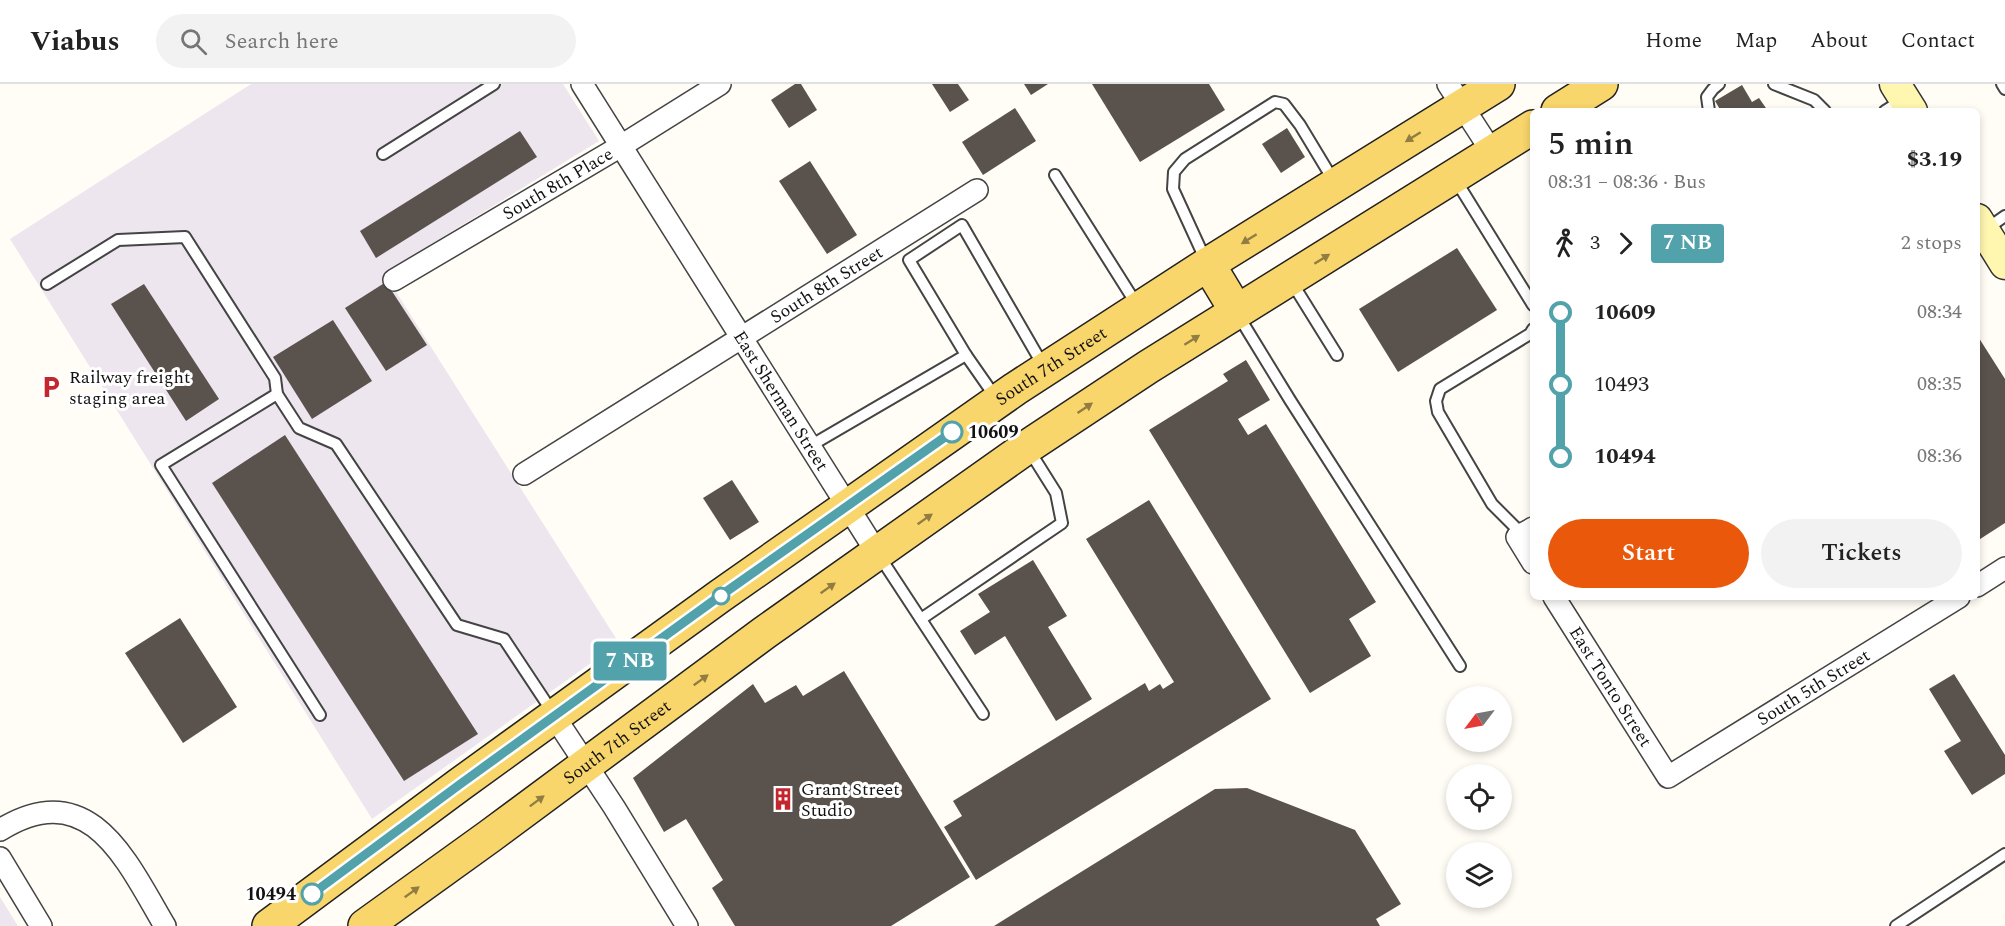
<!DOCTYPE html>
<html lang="en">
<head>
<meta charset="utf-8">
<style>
  :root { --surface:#fff; --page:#f2f2f2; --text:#222; --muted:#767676; --line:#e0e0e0; --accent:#ea580c }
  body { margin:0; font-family:Spectral,serif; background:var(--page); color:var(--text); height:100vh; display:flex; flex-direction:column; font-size:22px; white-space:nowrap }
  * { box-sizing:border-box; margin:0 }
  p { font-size:20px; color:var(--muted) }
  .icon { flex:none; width:33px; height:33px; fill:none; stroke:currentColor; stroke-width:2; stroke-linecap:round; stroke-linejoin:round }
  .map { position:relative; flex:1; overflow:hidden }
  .sheet { position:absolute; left:1530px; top:24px; width:450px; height:492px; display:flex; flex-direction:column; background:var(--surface); border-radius:9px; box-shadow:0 3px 9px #0003 }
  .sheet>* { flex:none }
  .badge { padding:0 12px; border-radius:4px; font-size:21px; line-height:39px }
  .needle { width:39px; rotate:238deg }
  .fabs { position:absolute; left:1446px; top:602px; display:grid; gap:12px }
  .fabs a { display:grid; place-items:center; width:66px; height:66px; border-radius:50%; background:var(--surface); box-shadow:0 3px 9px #0003; font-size:30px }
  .map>.badge { position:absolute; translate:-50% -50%; box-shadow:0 0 0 3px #fff }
  .legs { display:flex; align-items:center; gap:9px; height:66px; padding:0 18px; font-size:20px }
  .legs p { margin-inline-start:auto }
  .overview { display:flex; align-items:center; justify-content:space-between; height:102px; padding:0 18px }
  h1 { font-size:33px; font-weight:600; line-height:45px }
  .primary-button { display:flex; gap:12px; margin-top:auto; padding:12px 18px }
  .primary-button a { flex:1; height:69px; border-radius:36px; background:var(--accent); color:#fff; font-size:24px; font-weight:600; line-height:69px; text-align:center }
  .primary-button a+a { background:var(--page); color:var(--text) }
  ul { padding:0 18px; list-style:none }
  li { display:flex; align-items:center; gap:21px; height:72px; font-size:22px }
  li i { display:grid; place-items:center; width:9px; height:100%; margin:0 8px; background:currentColor }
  li i::after { content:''; width:15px; height:15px; margin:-8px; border:4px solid; border-radius:50%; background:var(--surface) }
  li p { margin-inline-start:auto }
  li:first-child i { background:linear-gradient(#0000 50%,currentColor 0) }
  li:last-child i { background:linear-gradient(currentColor 50%,#0000 0) }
  header { display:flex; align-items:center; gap:36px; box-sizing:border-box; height:84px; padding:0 30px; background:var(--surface); border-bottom:2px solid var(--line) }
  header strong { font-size:28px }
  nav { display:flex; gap:33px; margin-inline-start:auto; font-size:21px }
  .search { width:420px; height:54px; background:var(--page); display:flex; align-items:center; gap:15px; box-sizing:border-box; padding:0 21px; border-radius:33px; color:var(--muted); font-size:22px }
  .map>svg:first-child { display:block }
  .industrial { fill:#eee6ef }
  .building { fill:#5a524d }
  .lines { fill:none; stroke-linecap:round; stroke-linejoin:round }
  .service-casing { stroke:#444; stroke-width:14 }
  .minor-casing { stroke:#444; stroke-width:24 }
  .secondary-casing { stroke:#333; stroke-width:33 }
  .primary-casing { stroke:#222; stroke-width:36 }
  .service { stroke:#fff; stroke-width:10 }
  .minor { stroke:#fff; stroke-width:21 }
  .secondary { stroke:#fff6b0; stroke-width:30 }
  .primary { stroke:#f9d66b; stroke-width:33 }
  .oneway { fill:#917d42 }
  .line-1-casing { stroke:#fff; stroke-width:14 }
  .line-1 { stroke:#52a2ab; stroke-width:9 }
  .stop-1-dot { fill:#fff; stroke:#52a2ab; stroke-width:3 }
  .labels { text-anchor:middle; stroke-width:6; stroke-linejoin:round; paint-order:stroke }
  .street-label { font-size:18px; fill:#111; stroke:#fff }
  .poi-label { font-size:18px; fill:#111; stroke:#fff; text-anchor:start }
  .stop-label { font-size:18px; font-weight:bold; fill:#111; stroke:#fff; text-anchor:start }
</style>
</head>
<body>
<header>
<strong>Viabus</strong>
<div class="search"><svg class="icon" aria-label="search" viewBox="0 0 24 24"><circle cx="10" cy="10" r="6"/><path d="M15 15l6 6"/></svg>Search here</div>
<nav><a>Home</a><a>Map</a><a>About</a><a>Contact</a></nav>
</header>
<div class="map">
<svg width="2005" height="842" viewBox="0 0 2005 842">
  <rect width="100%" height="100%" fill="#fffdf5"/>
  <g class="industrial">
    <path d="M251,0H563L599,57L384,189L619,559L372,735L10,155Z"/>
    <path d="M0,813L18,842H0Z"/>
  </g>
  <g class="building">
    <path d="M795,0H801L817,26L789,44L771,16Z"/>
    <path d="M932,0H958L969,16L950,28Z"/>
    <path d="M1024,0H1048L1031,11Z"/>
    <path d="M1092,0H1209L1225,26L1140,78Z"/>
    <path d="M1742,1L1752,18L1759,14L1768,27H1721L1715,17Z"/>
    <path d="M1015,24L1036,57L983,91L962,58Z"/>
    <path d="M1287,44L1305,73L1281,89L1262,60Z"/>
    <path d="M520,47L537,73L376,174L360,147Z"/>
    <path d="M810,77L857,151L827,170L779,97Z"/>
    <path d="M1457,164L1497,226L1398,288L1359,225Z"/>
    <path d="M386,198L427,261L386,287L345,224Z"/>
    <path d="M144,200L219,315L186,337L111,220Z"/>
    <path d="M333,236L372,297L312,335L273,273Z"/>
    <path d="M1977,251L2005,295V439L1977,457Z"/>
    <path d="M1246,276L1270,316L1238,335L1248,351L1266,340L1376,518L1349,535L1371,572L1310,609L1149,346L1228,297L1223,290Z"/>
    <path d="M285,351L478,650L404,697L212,399Z"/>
    <path d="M732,396L759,438L730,456L703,414Z"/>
    <path d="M1149,416L1271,615L976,796L944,743L962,732L953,717L1145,599L1149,607L1160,600L1163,605L1174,598L1086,455Z"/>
    <path d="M1033,476L1067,532L1048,543L1092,615L1056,637L1005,552L975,571L960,547L990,528L978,510Z"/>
    <path d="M180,534L237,623L183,659L125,569Z"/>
    <path d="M844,587L970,793L891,842H735L712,804L723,796L686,735L664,748L633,694L753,600L765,619L796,601L803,612Z"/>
    <path d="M1954,590L2005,671V690L1972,711L1944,667L1961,657L1929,605Z"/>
    <path d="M1247,704L1355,746L1401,820L1376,835L1380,842H994L1215,705Z"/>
  </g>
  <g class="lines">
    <g class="service-casing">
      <g id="service">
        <path d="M1774,0L1814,16L1825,27"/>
        <path d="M2002,0L2005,5"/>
        <path d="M1709,27L1707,13L1713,5L1719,0"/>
        <path d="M1885,27L1904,15"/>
        <path d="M383,70L494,0"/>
        <path d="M1055,91L1137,221"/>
        <path d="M1455,95L1533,221"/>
        <path d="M1985,146L2005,132"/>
        <path d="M1206,177L1173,105L1174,88L1185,75L1275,18L1284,20L1300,41L1335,99"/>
        <path d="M1291,197L1337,271"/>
        <path d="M47,200L118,156L185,153L275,294L277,310"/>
        <path d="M1238,231L1290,316L1460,582"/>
        <path d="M966,271L996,314"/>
        <path d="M810,362L966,271L909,176L962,141L1044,283"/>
        <path d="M1528,447L1516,444L1492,420L1438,328L1436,317L1440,305L1530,250L1533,245"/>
        <path d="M880,473L983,630"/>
        <path d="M921,535L1062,439L1056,409L1029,366"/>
        <path d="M320,631L161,381L277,310L299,344L336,360L457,541L504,555L553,629"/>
        <path d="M1896,842L2005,770"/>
      </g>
    </g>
    <g class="minor-casing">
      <g id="minor">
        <path id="s1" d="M582,0L877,469"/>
        <path d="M1448,0L1492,68"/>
        <path id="s2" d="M394,196L621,62L720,0"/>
        <path id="s3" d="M524,390L977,106"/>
        <path d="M1533,444L1517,453L1533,479"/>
        <path d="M1977,502L2005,484"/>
        <path id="s4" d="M1554,513L1668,693L1959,513"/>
        <path d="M554,632L614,723L687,842"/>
        <path d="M0,746C90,690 127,778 165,842"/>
        <path d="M0,774L41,842"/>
      </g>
    </g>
    <g class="secondary-casing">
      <g id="secondary">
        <path d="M1895,0L1912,27"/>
        <path d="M1977,135L2005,180"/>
      </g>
    </g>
    <g class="primary-casing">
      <g id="primary">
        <path d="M1558,27L1601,0"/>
        <path d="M1208,180L1237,228"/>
        <path id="s5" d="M269,842L459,701L720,512L1015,305L1208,180L1498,0"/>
        <path id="s6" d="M365,842L490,752L764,549L1027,363L1148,283L1533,43"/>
      </g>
    </g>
    <use href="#service" class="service"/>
    <use href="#minor" class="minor"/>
    <use href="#secondary" class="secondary"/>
    <use href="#primary" class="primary"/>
  </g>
  <defs><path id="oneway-solid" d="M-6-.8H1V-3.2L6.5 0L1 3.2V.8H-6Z" transform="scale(1.5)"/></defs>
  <g class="oneway">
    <use href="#oneway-solid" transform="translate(1413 53) rotate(148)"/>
    <use href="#oneway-solid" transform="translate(1249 155) rotate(148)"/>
    <use href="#oneway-solid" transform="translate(1322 175) rotate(-32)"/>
    <use href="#oneway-solid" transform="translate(1192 256) rotate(-32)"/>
    <use href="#oneway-solid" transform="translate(1085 324) rotate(-34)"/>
    <use href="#oneway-solid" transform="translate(925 435) rotate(-35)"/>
    <use href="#oneway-solid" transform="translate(828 504) rotate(-35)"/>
    <use href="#oneway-solid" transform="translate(701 596) rotate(-36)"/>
    <use href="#oneway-solid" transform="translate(537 717) rotate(-37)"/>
    <use href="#oneway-solid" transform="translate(412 808) rotate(-36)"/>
  </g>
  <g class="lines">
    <g class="line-1-casing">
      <path id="line-1" d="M312,810L459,701L720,512L952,348"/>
    </g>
    <use href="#line-1" class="line-1"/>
  </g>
  <defs>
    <g id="parking-bare" transform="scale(1.8)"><path d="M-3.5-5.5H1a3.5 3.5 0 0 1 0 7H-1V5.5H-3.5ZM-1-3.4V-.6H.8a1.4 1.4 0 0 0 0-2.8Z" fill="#c4262e" stroke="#fff" stroke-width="2.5" paint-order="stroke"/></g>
    <g id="building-bare" transform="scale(1.8)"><path d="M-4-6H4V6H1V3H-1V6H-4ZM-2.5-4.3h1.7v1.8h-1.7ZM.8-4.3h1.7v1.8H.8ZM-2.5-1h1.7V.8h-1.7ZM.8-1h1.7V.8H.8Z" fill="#c4262e" stroke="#fff" stroke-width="2.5" paint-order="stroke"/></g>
  </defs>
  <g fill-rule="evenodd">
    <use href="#parking-bare" x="51" y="303"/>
    <use href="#building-bare" x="783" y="715"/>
  </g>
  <g class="stop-1-dot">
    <circle cx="952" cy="348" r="10"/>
    <circle cx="721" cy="512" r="8"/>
    <circle cx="312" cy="810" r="10"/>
  </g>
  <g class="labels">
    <g class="street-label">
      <text dy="6" stroke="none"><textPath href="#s2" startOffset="190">South 8th Place</textPath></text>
      <text dy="6" stroke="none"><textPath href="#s3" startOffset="357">South 8th Street</textPath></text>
      <text dy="6" stroke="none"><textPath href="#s5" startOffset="962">South 7th Street</textPath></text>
      <text dy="6" stroke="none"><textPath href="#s1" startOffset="374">East Sherman Street</textPath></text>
      <text dy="6" stroke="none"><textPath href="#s4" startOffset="106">East Tonto Street</textPath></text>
      <text dy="6" stroke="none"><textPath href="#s4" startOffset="384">South 5th Street</textPath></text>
      <text dy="6" stroke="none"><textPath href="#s6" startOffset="312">South 7th Street</textPath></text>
    </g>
    <g class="poi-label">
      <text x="69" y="299">Railway freight<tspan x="69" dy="21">staging area</tspan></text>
      <text x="801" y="711">Grant Street<tspan x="801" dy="21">Studio</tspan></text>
    </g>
    <g class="stop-label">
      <text x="968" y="354">10609</text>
      <text x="296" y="816" text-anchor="end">10494</text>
    </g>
  </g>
</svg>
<div class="fabs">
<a><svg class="needle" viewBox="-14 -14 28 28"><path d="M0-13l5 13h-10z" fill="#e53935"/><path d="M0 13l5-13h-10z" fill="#767676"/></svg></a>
<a><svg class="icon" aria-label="locate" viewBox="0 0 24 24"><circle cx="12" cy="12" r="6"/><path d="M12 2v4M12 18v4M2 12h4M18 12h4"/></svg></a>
<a><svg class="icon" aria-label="layers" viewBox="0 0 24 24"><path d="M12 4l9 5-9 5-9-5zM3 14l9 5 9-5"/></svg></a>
</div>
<b class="badge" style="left:630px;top:577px;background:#52a2ab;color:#fff">7 NB</b>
<section class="sheet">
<div class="overview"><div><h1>5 min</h1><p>08:31 – 08:36 · Bus</p></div><b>$3.19</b></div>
<div class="legs"><svg class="icon" aria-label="walk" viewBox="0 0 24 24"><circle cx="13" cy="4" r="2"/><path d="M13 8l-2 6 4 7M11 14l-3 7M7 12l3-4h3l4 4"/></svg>3<svg class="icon" aria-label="forward" viewBox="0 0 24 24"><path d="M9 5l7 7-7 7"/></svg><b class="badge" style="background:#52a2ab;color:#fff">7 NB</b><p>2 stops</p></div>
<ul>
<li><i style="color:#52a2ab"></i><b>10609</b><p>08:34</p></li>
<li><i style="color:#52a2ab"></i><span>10493</span><p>08:35</p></li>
<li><i style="color:#52a2ab"></i><b>10494</b><p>08:36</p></li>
</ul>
<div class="primary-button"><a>Start</a><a>Tickets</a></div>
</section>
</div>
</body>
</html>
